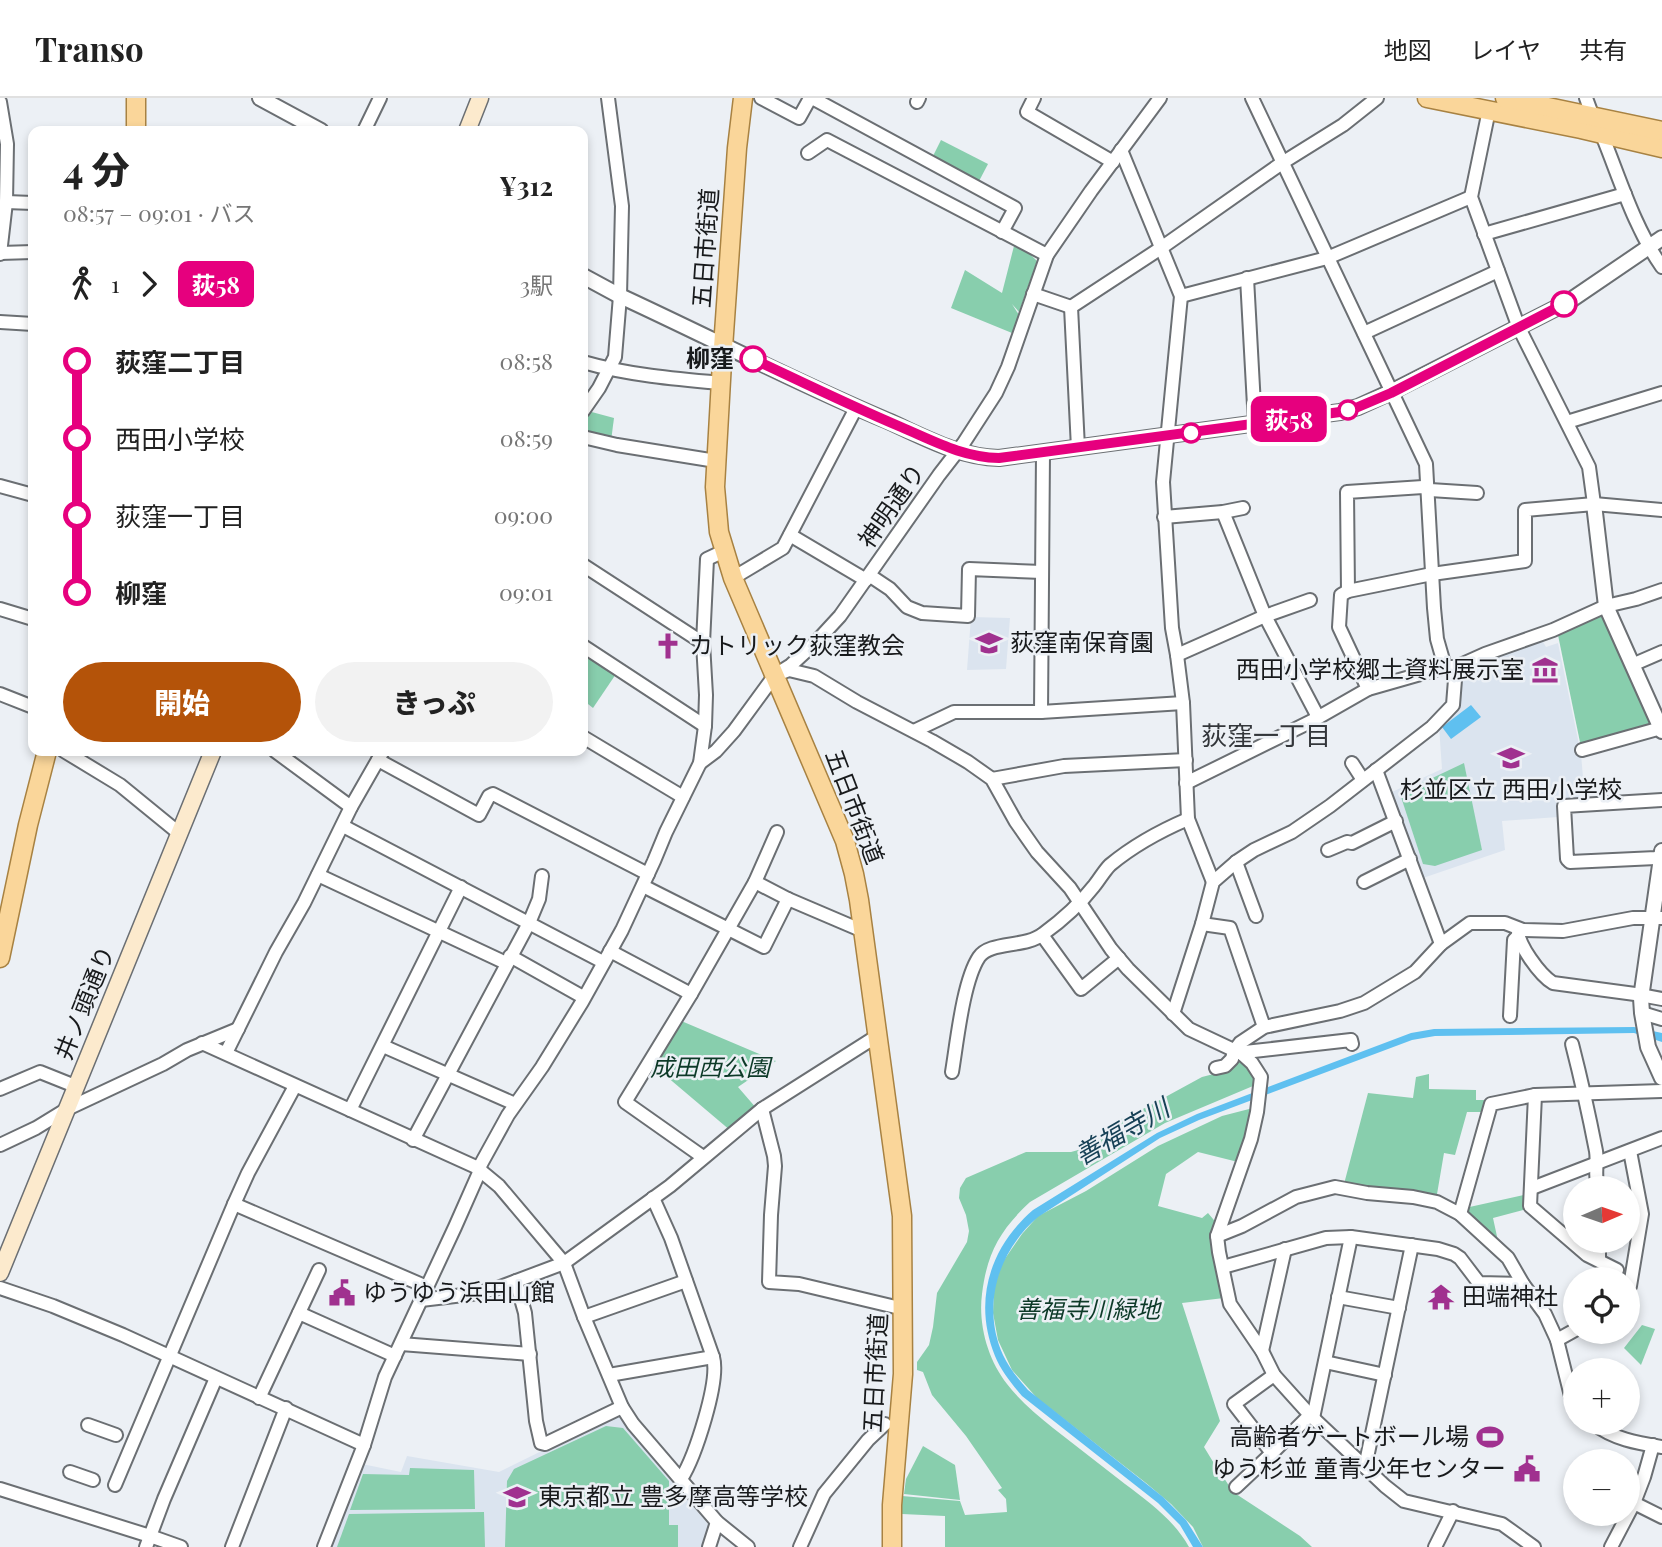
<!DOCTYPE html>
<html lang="ja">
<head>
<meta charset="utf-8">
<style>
  :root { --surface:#fff; --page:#f2f2f2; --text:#222; --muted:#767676; --line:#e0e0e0; --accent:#b45309 }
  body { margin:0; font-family:"Playfair Display","Noto Sans JP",serif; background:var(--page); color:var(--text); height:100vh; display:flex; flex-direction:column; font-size:26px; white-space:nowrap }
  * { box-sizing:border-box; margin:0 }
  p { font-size:23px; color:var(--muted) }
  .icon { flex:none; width:38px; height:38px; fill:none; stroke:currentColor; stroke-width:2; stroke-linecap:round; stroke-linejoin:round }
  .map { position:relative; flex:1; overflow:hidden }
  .side { position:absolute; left:28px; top:28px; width:560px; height:630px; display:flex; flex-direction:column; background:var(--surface); border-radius:14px; box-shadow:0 4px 10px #0003 }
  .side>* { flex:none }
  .badge { padding:0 14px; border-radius:10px; font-size:24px; line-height:46px }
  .needle { width:46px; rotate:88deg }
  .tools { position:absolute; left:1563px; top:1078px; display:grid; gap:14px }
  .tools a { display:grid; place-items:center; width:77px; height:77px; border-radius:50%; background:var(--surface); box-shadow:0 4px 10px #0003; font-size:35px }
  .map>.badge { position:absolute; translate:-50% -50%; box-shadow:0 0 0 4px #fff }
  .legs { display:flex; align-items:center; gap:10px; height:77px; padding:0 35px; font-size:23px }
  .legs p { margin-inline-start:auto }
  .summary { display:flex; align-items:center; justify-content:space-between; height:119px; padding:0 35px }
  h1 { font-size:38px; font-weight:800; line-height:52px }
  .cta { display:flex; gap:14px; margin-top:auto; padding:14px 35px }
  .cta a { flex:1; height:80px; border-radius:42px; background:var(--accent); color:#fff; font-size:28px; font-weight:800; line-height:80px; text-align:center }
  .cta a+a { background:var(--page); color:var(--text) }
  ul { padding:0 35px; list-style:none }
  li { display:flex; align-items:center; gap:24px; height:77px; font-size:26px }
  li i { display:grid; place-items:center; width:10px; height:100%; margin:0 9px; background:currentColor }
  li i::after { content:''; width:18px; height:18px; margin:-9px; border:5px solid; border-radius:50%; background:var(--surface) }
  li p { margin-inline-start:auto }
  li:first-child i { background:linear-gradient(#0000 50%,currentColor 0) }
  li:last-child i { background:linear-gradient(currentColor 50%,#0000 0) }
  header { display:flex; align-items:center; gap:42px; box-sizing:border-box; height:98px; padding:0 35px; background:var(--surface); border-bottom:2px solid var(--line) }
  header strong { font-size:33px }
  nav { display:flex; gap:38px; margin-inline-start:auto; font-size:24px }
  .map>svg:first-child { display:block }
  .built { fill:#dbe4ef }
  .green { fill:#88cead }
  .water { fill:#5fc0f0 }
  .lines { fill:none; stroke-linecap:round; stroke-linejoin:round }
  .minor-casing { stroke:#6b6f73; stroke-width:16 }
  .tertiary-casing { stroke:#6b6f73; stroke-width:18 }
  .secondary-casing { stroke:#6b6f73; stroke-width:19 }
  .primary-casing { stroke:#a88242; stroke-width:21 }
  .minor { stroke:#fff; stroke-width:12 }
  .tertiary { stroke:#fff; stroke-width:14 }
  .secondary { stroke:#fceacd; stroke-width:16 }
  .primary { stroke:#fad69a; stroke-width:18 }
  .line-1-casing { stroke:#fff; stroke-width:16 }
  .line-1 { stroke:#e6007e; stroke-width:10 }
  .stop-1-dot { fill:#fff; stroke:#e6007e; stroke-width:3.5 }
  .labels { text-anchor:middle; stroke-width:5; stroke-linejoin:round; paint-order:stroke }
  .street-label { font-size:24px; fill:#181a1c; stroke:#ecf0f5 }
  .stop-label { font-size:24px; font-weight:bold; fill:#181a1c; stroke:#ecf0f5; text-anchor:end }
  .poi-label { font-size:24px; fill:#181a1c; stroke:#ecf0f5; text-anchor:start }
  .park-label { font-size:24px; font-style:italic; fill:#0d3a28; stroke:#ecf0f5 }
  .neighbourhood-label { font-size:26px; fill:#33363a; stroke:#ecf0f5 }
  .water-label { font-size:26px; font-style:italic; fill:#174156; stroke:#ecf0f5 }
</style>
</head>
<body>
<header>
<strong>Transo</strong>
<nav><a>地図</a><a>レイヤ</a><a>共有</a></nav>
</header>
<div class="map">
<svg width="1662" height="1449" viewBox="0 0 1662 1449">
  <rect width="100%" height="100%" fill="#ecf0f5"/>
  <g class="built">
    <path d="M971,519L1010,520L1006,571L967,572Z"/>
    <path d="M1542,542L1546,549L1558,545L1581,656L1585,703L1558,719L1502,723L1505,752L1420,781L1392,694L1442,671L1439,628L1454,610L1457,572Z"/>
    <path d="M617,1316L621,1317L631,1333L711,1430L705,1449H329L362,1366L401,1374L407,1358L499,1374Z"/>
  </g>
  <g class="green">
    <path d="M941,42L988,66L978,85L931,62Z"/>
    <path d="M1014,148L1030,156L1037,163L1019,214L1012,206L1019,217L1012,235L951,210L965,172L1002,195Z"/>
    <path d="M588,313L614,320L611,343L583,337V321Z"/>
    <path d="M1602,516L1656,629L1581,649L1558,537Z"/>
    <path d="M583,552L618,573L593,610L583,602Z"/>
    <path d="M1464,665L1482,752L1435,768L1423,766L1401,699L1403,694Z"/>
    <path d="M679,922L776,963L738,989L757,1011L731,1033L653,967Z"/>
    <path d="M1239,961L1251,970L1257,982L1253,988L1165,1025L1030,1104C1000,1132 987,1155 982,1196C978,1227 988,1262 1007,1286C1020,1303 1037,1317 1053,1330C1077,1349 1101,1367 1125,1386C1149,1404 1174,1422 1189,1449H945V1418L902,1416V1398L960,1403L965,1417L1007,1414L1006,1401L998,1392L1002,1390L966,1338L932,1297L923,1274L917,1272V1264L929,1247L933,1229L937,1195L967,1144L969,1133L966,1117L959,1100L960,1090L966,1080L1026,1054H1071L1089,1049L1121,1021L1147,1009L1202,979L1229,972Z"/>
    <path d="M1429,976V991L1476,992V1002H1484V1014H1467L1455,1057L1444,1055L1436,1102L1344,1086L1368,995L1413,1000L1416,979Z"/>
    <path d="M1253,1010L1238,1064L1198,1054L1166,1076L1158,1108L1202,1120L1208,1115L1218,1127L1224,1200L1182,1205L1220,1323L1204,1349L1215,1367L1225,1377L1224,1380L1233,1394L1300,1438L1312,1449H1203L1193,1429L1171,1406L1146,1385L1037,1300L1012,1272L998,1242L993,1215L994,1190L1002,1165L1022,1136L1038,1118L1086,1093L1158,1048L1222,1018Z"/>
    <path d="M1528,1096L1527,1111L1493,1120L1498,1143L1465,1117V1110Z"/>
    <path d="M1642,1227L1655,1231L1641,1267L1624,1250Z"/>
    <path d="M606,1328L623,1330L669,1383V1427H678V1449H505L507,1383L514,1371Z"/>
    <path d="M923,1348L955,1367L960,1402L904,1396L906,1381Z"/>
    <path d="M410,1370L474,1372L475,1411L350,1412L363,1376L409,1377Z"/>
    <path d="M484,1414L485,1449H337L349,1416Z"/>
  </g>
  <g class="water">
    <path d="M1471,607L1481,619L1451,641L1442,629Z"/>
    <path d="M1634,929L1662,935V944L1634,935L1435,938L1412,942L1199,1022L1160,1040L1038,1119C998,1153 981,1208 1003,1257C1009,1270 1019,1282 1028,1292L1163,1399L1186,1422L1203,1449H1193L1180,1427L1158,1405L1022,1298C1012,1286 1001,1273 995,1258C973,1204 989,1150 1033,1112L1157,1035L1197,1016L1411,935L1434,931Z"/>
  </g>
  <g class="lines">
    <g class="minor-casing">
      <g id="minor">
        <path d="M761,0L799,20L809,2L814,1L1015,110L1002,134"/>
        <path d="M1034,0L1027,14L1113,64"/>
        <path d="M1252,0L1426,366L1434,510L1437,541L1445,569"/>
        <path d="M1586,0L1593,19"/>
        <path d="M0,4L7,46L6,104L0,156"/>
        <path d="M917,4L919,0"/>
        <path d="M1489,12L1471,99L1519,230L1589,369L1594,406"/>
        <path d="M364,33L380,0"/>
        <path d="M1602,37C1620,81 1634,129 1662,169"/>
        <path d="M1121,52L1181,198L1163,384L1172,530L1177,557L1183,605L1188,721L1213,784"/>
        <path d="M808,55L827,42L1047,157"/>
        <path d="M6,104L33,105"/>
        <path d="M1484,136L1625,96"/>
        <path d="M0,155L33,154"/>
        <path d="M1247,180L1255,326"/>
        <path d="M1033,196L1071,209"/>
        <path d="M1181,198L1327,160L1471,99"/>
        <path d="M0,224L33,226"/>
        <path d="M1364,235L1498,173"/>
        <path d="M583,264C628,277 675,281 721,285"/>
        <path d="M583,313L599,290L615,259L620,198L622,108L608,0"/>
        <path d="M1567,324L1662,295"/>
        <path d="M583,339L617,347L716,363"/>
        <path d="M1078,350L1071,209L1161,150L1282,65L1343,27L1377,0"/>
        <path d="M0,388L33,397"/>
        <path d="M1223,414L1265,518L1318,619"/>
        <path d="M1164,419L1223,414L1243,410"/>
        <path d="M790,437L866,482"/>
        <path d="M583,467L703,545"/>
        <path d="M869,477L890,491L907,509L922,515L968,518L969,471L1042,474"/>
        <path d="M733,480L783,450L856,310"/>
        <path d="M1348,493L1347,394L1423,389L1430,392L1477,395"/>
        <path d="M0,511L33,521"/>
        <path d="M583,548L705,628"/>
        <path d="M1177,557L1265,518L1310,502"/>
        <path d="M1632,567L1662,554"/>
        <path d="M775,577L789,572L814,578L857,604L932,643L968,664L992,681L1016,724L1037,754L1070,790L1111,851L1128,871L1189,931L1242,956L1252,965L1261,979L1257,1014L1251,1041L1217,1138L1219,1154L1230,1206L1262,1253L1274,1277L1310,1317L1385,1388L1404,1403L1502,1426L1534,1449"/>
        <path d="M1368,591L1339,529L1341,497L1348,493L1432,476L1525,463V412L1594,406L1662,412"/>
        <path d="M0,596L33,609"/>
        <path d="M1041,614L1043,355"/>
        <path d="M914,633L954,614H1041L1183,605"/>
        <path d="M583,639L683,699"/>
        <path d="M1582,652L1661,630"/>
        <path d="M64,653L120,687L180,736"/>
        <path d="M275,653L351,709"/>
        <path d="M378,662L479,717L489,698L493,696L648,776"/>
        <path d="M700,665L716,653L734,633L775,577L791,567L817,543L840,518L939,377L963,346L996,295L1008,269L1047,157L1091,93L1160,0"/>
        <path d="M1352,665L1363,682"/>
        <path d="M1376,672L1441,846"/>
        <path d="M992,681L1064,668L1186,662"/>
        <path d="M1186,685L1312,623L1368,591L1445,569H1456L1485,556L1553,532L1606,508L1636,501L1662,492"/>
        <path d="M1662,702L1564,708L1567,761L1570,764L1656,760L1662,758"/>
        <path d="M343,728L603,864"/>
        <path d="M1328,752L1347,744L1352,745L1396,723"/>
        <path d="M1236,764L1256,818"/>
        <path d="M318,777L506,865"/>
        <path d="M755,784L788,801L863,833"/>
        <path d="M1364,784L1410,761"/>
        <path d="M643,788L764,849L788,801"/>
        <path d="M1202,826L1230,830L1264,929"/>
        <path d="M1518,831C1517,846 1540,877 1553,885L1635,896L1662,901"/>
        <path d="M1042,837L1081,891L1119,860"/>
        <path d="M610,853L691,896"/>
        <path d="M510,858L583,899"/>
        <path d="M1642,915L1662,921"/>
        <path d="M1173,916L1202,826L1213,784L1236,764L1254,752L1292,734L1330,708L1432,629L1453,607L1456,569"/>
        <path d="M1510,918L1514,842L1518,838"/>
        <path d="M202,945L476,1069L499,1088L564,1165L584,1219L622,1309L633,1326L717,1424L748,1449"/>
        <path d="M1572,946C1581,981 1589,1017 1596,1053C1598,1066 1594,1078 1598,1090"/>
        <path d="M383,948L515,1006"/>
        <path d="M226,955L276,854L304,805L351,709L383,653"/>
        <path d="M1242,956L1245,954L1351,942L1352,946"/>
        <path d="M1216,970L1225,968L1232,961L1234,953L1240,945L1264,929L1340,913L1364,905L1415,874L1441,846L1470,825H1505L1523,832L1563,833L1633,820H1662"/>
        <path d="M952,974C957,944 963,883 979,859C990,843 1025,850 1043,836C1061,823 1080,806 1094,788C1099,782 1104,773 1110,767C1134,747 1160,733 1188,721"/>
        <path d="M0,991L40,974L75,988"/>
        <path d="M1535,997L1530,1108L1587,1157L1617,1172"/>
        <path d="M762,1011L774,1058L775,1068L771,1117L769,1184L799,1186L904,1211"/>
        <path d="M350,1012L461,789"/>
        <path d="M413,1042L529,825L539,801L542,778"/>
        <path d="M0,1047L36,1030L67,1011L163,966L187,952L238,931"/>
        <path d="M703,1059L625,1004L691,896L755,784L777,734"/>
        <path d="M1532,1090L1662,1040"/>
        <path d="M653,1100L671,1140L713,1259C720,1283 695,1359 681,1381"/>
        <path d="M234,1106L427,1189"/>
        <path d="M1460,1116L1491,1006L1535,997L1662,993"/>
        <path d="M1217,1138L1242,1128L1296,1099L1335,1089L1367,1095L1413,1099L1437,1104L1460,1116L1508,1160L1523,1186L1545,1216L1557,1242L1571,1298L1575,1303"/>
        <path d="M1599,1162V1143"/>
        <path d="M1223,1169L1326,1140L1351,1139L1438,1151L1454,1156L1460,1160L1479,1185L1523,1186"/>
        <path d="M516,1183L525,1215L536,1323L541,1345L545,1346L622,1309"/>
        <path d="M0,1190L53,1208L123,1237L364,1347"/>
        <path d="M1628,1191L1630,1188L1642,1116L1630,1053"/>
        <path d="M1338,1199L1399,1210"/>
        <path d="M421,1202L472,1196L495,1191L564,1165L670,1088L762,1011L877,938"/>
        <path d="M299,1215L395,1258"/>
        <path d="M584,1219L686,1183"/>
        <path d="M1557,1242L1575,1232"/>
        <path d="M401,1246L530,1256"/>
        <path d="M1262,1253L1285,1151"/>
        <path d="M1325,1264L1385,1277"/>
        <path d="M609,1277L713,1259"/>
        <path d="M259,1300L319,1172"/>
        <path d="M1313,1320L1351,1139"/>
        <path d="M1593,1325C1613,1341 1637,1345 1662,1349"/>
        <path d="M88,1327L116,1337"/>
        <path d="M1272,1355L1234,1306L1274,1277"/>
        <path d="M1365,1369L1412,1147"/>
        <path d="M70,1374L93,1382"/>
        <path d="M115,1387L234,1106L248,1075L295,988"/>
        <path d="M1236,1389L1272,1355L1310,1317"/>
        <path d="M0,1391L150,1438L181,1449"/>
        <path d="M1634,1405L1644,1379L1653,1347"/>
        <path d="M146,1449L164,1401L216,1280"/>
        <path d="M232,1449L286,1310"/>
        <path d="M324,1449L364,1347L385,1279L455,1129L478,1077L481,1066L508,1017L542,969L582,904L622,832L654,763L666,734L700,665L705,628L706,597L703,545L707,461L724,453"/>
        <path d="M709,1449L717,1424"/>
        <path d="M800,1449L824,1396L868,1342L885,1326"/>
        <path d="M1435,1449L1453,1413"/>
        <path d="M1611,1449L1634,1405L1662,1419"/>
      </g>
    </g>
    <g class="tertiary-casing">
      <g id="tertiary">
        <path d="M260,0L321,33"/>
        <path d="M583,178L620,198C709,239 797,285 888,323C924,339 959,359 999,360L1340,314L1358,309L1391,294L1568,204L1662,140"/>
        <path d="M1594,406L1606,508L1662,633"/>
        <path d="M1662,753L1641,900L1642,915L1648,949L1662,980"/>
      </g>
    </g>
    <g class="secondary-casing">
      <g id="secondary">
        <path d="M467,33L480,0"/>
        <path d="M0,1175L213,653"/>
      </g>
    </g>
    <g class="primary-casing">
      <g id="primary">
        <path d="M136,0V33"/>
        <path d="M743,0L737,50L722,264L715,389L719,434L733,480L845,743L854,776L859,802L902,1118L903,1276L892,1407V1449"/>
        <path d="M1427,0L1581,31L1662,50"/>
        <path d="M1505,0L1662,33"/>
        <path d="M0,860L28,727L47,653"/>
      </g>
    </g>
    <use href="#minor" class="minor"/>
    <use href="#tertiary" class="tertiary"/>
    <use href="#secondary" class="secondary"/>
    <use href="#primary" class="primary"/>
  </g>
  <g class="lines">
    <g class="line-1-casing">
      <path id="line-1" d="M753,261C802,284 851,308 901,329C934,343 962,359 999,360L1340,314L1358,309L1391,295L1564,206"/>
    </g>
    <use href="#line-1" class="line-1"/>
  </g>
  <defs>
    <g id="school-bare" transform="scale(2.1)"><path d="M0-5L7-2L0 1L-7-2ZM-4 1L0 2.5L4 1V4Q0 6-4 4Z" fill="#a0318f" stroke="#ecf0f5" stroke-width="2.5" paint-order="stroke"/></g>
    <g id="church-bare" transform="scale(2.1)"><path d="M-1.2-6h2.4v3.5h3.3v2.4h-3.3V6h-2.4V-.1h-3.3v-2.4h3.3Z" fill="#a0318f" stroke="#ecf0f5" stroke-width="2.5" paint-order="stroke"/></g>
    <g id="museum-bare" transform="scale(2.1)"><path d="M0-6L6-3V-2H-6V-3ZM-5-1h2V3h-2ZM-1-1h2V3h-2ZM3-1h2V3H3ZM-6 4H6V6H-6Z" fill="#a0318f" stroke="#ecf0f5" stroke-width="2.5" paint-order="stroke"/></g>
    <g id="civic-bare" transform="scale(2.1)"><path d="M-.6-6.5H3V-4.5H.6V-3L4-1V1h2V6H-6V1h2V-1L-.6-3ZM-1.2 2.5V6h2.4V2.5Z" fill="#a0318f" stroke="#ecf0f5" stroke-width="2.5" paint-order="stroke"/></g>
    <g id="temple-bare" transform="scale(2.1)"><path d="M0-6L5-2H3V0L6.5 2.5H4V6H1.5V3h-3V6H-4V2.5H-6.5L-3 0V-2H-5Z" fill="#a0318f" stroke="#ecf0f5" stroke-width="2.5" paint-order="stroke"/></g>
    <g id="stadium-bare" transform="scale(2.1)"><path d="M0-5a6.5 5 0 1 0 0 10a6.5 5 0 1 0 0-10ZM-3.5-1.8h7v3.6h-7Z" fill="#a0318f" stroke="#ecf0f5" stroke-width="2.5" paint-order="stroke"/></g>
  </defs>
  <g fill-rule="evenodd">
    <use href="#school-bare" x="989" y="545"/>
    <use href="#church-bare" x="668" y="548"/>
    <use href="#museum-bare" x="1545" y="572"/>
    <use href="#school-bare" x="1511" y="660"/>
    <use href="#civic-bare" x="342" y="1195"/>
    <use href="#temple-bare" x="1441" y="1199"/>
    <use href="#stadium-bare" x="1490" y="1339"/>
    <use href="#civic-bare" x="1527" y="1371"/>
    <use href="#school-bare" x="517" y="1399"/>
  </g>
  <g class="stop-1-dot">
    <circle cx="1564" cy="206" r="12"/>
    <circle cx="753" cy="261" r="12"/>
    <circle cx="1348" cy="312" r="9"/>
    <circle cx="1191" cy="335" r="9"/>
  </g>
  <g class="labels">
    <g class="street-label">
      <text transform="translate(706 150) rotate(-86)" y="8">五日市街道</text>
      <text transform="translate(892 408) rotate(-55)" y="8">神明通り</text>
      <text transform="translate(854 709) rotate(69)" y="8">五日市街道</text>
      <text transform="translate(85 905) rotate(-68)" y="8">井ノ頭通り</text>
      <text transform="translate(876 1275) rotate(-87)" y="8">五日市街道</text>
    </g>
    <g class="stop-label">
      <text x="734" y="269">柳窪</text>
    </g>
    <g class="poi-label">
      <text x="1010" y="553">荻窪南保育園</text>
      <text x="689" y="556">カトリック荻窪教会</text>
      <text x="1524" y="580" text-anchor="end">西田小学校郷土資料展示室</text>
      <text x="1511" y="700" text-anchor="middle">杉並区立 西田小学校</text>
      <text x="363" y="1203">ゆうゆう浜田山館</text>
      <text x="1462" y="1207">田端神社</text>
      <text x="1469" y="1347" text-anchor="end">高齢者ゲートボール場</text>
      <text x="1506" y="1379" text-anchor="end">ゆう杉並 童青少年センター</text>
      <text x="538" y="1407">東京都立 豊多摩高等学校</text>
    </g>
    <g class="park-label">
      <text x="710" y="978">成田西公園</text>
      <text x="1088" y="1220">善福寺川緑地</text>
    </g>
    <g class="neighbourhood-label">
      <text x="1266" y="647">荻窪一丁目</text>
    </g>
    <g class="water-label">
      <text transform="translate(1122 1034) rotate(-30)" y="9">善福寺川</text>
    </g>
  </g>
</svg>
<div class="tools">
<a><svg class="needle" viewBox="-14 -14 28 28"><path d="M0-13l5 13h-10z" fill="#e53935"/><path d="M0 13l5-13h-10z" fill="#767676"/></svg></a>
<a><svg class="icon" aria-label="locate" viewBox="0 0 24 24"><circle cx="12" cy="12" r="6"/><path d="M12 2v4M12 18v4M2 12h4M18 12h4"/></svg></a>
<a>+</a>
<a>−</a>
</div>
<b class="badge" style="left:1289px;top:321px;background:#e6007e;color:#fff">荻58</b>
<section class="side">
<div class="summary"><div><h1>4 分</h1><p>08:57 – 09:01 · バス</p></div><b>¥312</b></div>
<div class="legs"><svg class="icon" aria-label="walk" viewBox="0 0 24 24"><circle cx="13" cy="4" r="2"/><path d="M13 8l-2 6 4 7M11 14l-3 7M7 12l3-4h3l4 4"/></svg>1<svg class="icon" aria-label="forward" viewBox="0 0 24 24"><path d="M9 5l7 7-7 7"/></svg><b class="badge" style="background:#e6007e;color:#fff">荻58</b><p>3駅</p></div>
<ul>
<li><i style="color:#e6007e"></i><b>荻窪二丁目</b><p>08:58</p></li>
<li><i style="color:#e6007e"></i><span>西田小学校</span><p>08:59</p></li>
<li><i style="color:#e6007e"></i><span>荻窪一丁目</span><p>09:00</p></li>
<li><i style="color:#e6007e"></i><b>柳窪</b><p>09:01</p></li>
</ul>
<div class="cta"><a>開始</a><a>きっぷ</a></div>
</section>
</div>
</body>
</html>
